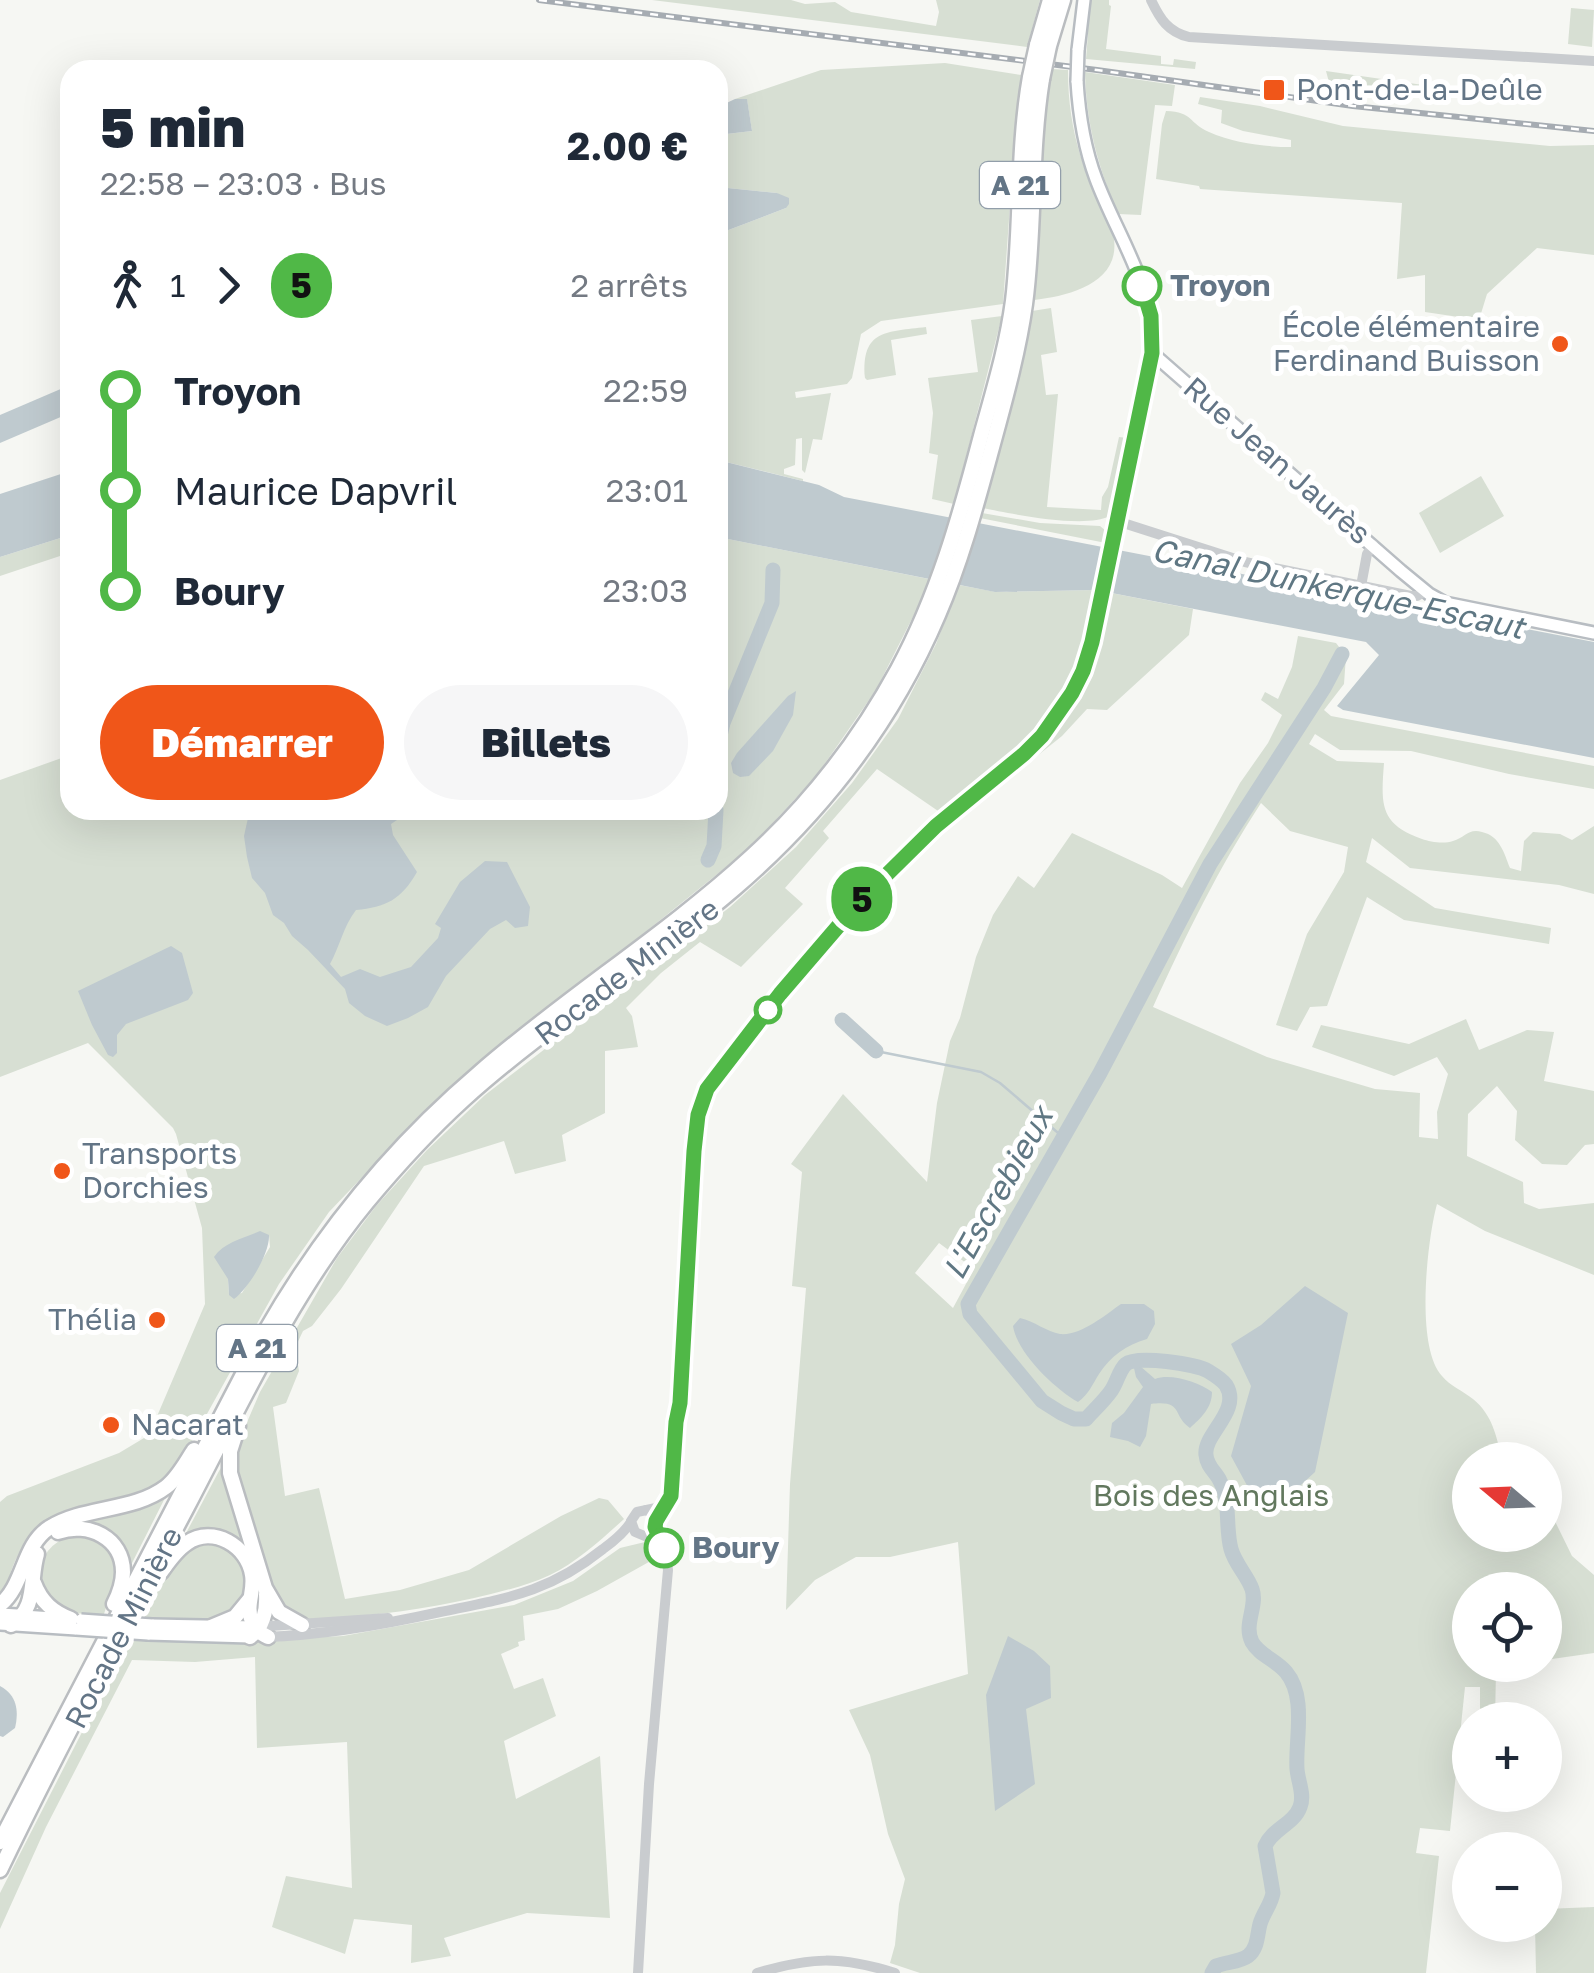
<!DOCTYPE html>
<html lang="fr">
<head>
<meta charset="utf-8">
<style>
  :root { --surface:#fff; --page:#f6f6f7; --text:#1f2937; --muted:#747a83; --accent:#f05619 }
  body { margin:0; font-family:"Golos Text",sans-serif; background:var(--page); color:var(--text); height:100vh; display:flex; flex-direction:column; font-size:38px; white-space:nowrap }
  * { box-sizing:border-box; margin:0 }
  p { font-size:32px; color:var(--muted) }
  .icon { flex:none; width:55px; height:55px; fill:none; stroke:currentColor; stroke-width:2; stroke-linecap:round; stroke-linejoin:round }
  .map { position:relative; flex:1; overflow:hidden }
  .side { position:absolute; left:60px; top:60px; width:668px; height:760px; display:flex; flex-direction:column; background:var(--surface); border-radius:30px; box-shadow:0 10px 40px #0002 }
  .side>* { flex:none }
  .badge { padding:0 20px; border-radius:32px; font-size:35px; line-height:65px }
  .needle { width:65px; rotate:289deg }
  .fabs { position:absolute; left:1452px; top:1442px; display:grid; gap:20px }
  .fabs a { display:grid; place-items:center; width:110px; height:110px; border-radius:50%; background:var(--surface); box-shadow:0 10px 40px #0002; font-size:50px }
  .map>.badge { position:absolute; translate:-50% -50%; box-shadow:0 0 0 5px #fff }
  .legs { display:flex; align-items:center; gap:15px; height:110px; padding:0 40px; font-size:32px }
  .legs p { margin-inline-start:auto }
  .headline { display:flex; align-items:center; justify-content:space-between; height:170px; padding:0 40px }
  h1 { font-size:55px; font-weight:800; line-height:75px }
  .primary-button { display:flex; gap:20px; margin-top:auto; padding:20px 40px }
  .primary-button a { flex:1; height:115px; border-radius:60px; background:var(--accent); color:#fff; font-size:40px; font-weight:800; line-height:115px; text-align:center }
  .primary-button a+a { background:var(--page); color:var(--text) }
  ul { padding:0 40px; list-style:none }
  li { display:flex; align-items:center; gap:35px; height:100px; font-size:38px }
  li i { display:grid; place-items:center; width:15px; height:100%; margin:0 12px; background:currentColor }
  li i::after { content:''; width:25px; height:25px; margin:-12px; border:8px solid; border-radius:50%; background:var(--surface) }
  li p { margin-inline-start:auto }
  li:first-child i { background:linear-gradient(#0000 50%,currentColor 0) }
  li:last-child i { background:linear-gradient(currentColor 50%,#0000 0) }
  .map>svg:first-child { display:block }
  .green { fill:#d7dfd3; fill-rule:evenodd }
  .water { fill:#bfcacf }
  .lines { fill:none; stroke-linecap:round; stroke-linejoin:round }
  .stream { stroke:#bfcacf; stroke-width:2.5 }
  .river { stroke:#bfcacf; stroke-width:15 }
  .secondary-casing { stroke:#b8bdc2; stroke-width:16 }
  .motorway-casing { stroke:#babdc0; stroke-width:19 }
  .tertiary { stroke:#c9cccf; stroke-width:10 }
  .secondary { stroke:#fff; stroke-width:11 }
  .motorway { stroke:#fff; stroke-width:14 }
  .rail-casing { stroke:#a6acb2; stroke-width:6 }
  .rail { stroke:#fff; stroke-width:2.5; stroke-dasharray:8; stroke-linecap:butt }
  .secondary-bridge-casing { stroke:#b8bdc2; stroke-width:16; stroke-linecap:butt }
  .motorway-bridge-casing { stroke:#babdc0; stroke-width:19; stroke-linecap:butt }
  .secondary-bridge { stroke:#fff; stroke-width:11 }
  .motorway-bridge { stroke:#fff; stroke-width:14 }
  .line-1-casing { stroke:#fff; stroke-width:22 }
  .line-1 { stroke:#50b847; stroke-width:15 }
  .poi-dot { fill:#f05619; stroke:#fff; stroke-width:4 }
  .stop-1-dot { fill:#fff; stroke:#50b847; stroke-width:5 }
  .labels { text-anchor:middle; stroke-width:10; stroke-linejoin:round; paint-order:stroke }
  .shield { fill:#fff; stroke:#929eaa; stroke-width:2.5 }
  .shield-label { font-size:28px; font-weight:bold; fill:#637586 }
  .poi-label { font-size:30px; fill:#637586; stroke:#fff; text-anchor:start }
  .stop-label { font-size:30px; font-weight:bold; fill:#637586; stroke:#fff; text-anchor:start }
  .street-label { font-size:30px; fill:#637586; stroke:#fff }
  .park-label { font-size:30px; fill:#62785e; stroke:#fff }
  .water-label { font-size:32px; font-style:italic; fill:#5f7783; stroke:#fff }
</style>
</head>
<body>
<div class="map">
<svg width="1594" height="1973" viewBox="0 0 1594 1973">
  <rect width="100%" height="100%" fill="#f6f7f3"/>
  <g class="green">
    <path d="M652,0H791L805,4L835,2L851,12L936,26L939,12L936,0H1040L1027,47Z"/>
    <path d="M1091,0H1109V5L1111,6L1106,49L1161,56V64L1173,65L1174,59L1196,62L1195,69L1086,59L1088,34L1086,33Z"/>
    <path d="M1571,8L1594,10L1592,47L1568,44Z"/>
    <path d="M945,63L1021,75L1016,120L1003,304L881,321L861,334L852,378L847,384L795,392L796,398L831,393L822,440L813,439L805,473L802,470V438L796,439L795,465L784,469V474L803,479V481L718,460V234L786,208L777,193L718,187V135L752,131L747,100L735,99L821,70Z"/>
    <path d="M1052,69L1068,70C1068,135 1086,178 1113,234C1124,282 1070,296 1034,300L1045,122Z"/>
    <path d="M1326,71L1458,90V96L1445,94L1429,98L1330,86Z"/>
    <path d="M1085,72L1175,85L1172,106L1155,105L1141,215L1118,214C1098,167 1086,123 1085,72Z"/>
    <path d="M1200,97L1260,106L1343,126L1550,146L1594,145V255L1537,248L1487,294L1479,320L1425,312V275L1397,279L1402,203L1200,189L1199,186L1156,179L1162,124L1166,111C1194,112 1188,123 1209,132C1233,143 1265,147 1291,147V140L1243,131L1221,123L1222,110L1198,104Z"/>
    <path d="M1051,308L1057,352L1041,355L1046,395L1058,394L1047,507L1101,510L1102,497L1108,487L1119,437L1127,438L1110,516C1085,529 1012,514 983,508L1021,372L1032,311Z"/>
    <path d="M1002,316L954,504L932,499L938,455L929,453L933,413L928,378L978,372L971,320Z"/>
    <path d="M926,327L927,334L891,340L896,375L867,380L865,378C861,329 887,332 926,327Z"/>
    <path d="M1481,476L1504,516L1440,553L1419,513Z"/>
    <path d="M982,513L1040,523L1100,526L1106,531V543L980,518Z"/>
    <path d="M70,535V557L63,555L0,576V557Z"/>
    <path d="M718,537L929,579L927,589L876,690L817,775L751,847L433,1103L329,1212L279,1284L182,1459L166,1480V1496L129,1569L116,1576L104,1614C88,1614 69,1616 56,1606C29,1584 38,1545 71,1536L75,1522L71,1511C44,1522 24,1538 13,1566C9,1577 7,1587 0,1596V1502L7,1496L119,1453L149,1435L205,1304L202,1228L176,1134L173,1128L88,1043L0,1077V780L70,755V810H718ZM269,1235L270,1247L242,1293L229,1295L228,1279Z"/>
    <path d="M959,585L996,592L1096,590L1193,609L1189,635L1107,710L1087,709L1062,736L1012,776L1002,762L941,813L877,769L823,831L829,838L785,888L803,904L741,967L700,942L661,973L626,1008L632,1016L638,1047L605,1051V1113L562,1135L566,1161L515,1174L504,1141L424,1166L341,1289L312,1326L303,1331L295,1348L299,1371L286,1403L273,1407L285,1496L319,1488L345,1599L400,1590L469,1570L561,1516L599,1498L608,1500L624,1519C602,1539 577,1562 550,1575C531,1584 511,1589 491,1594C443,1606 396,1613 347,1617C330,1618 300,1625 286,1612C269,1594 267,1562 258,1540L248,1544L238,1556L246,1577L244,1598L232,1611L213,1621L141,1619L166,1575L186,1552L184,1537L219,1471L239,1441L260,1392L337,1258L376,1206L427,1150L485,1095L730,907L796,847L852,783L898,719L936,644Z"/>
    <path d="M1298,636L1336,643L1346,656L1344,684L1324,710L1331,716L1594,766V789L1509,774L1411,751L1340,750L1315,734L1309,744L1337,761L1384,763C1381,804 1379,824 1422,839C1430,842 1444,844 1453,841C1465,838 1468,828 1482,832C1500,836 1504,853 1510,868L1521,871L1524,841L1533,832L1560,834L1572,840L1594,826V894L1559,885L1410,868L1372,838L1366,862L1435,908L1551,928L1549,944L1404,920L1367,897L1327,1006L1310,1007L1297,1031L1276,1025L1307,934L1344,872L1348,847L1290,831L1261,803C1218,869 1186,935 1153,1007L1267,1057L1375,1089L1420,1093L1419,1137L1438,1139L1437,1112L1448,1074L1437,1057L1394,1076L1312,1047L1321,1025L1409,1044L1466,1019L1479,1050L1527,1030L1554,1032L1544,1081L1594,1091V1144L1585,1145L1567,1165L1542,1164L1515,1140L1517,1111L1497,1086L1468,1114L1467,1156L1523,1182L1524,1203L1539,1209L1594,1203V1275L1485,1231L1437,1204C1427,1240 1415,1347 1442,1376C1450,1386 1463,1391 1473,1399C1492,1414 1497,1437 1502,1460H1470V1535H1545V1505L1548,1507L1572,1556L1594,1575V1653L1545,1660V1590H1470V1665H1522L1496,1671L1495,1720H1484L1480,1708V1687H1465L1450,1831L1420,1828L1416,1853L1439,1856L1426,1973H920L890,1963L895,1945L899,1904L905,1879L888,1834L870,1755L849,1710L968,1674L958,1542L890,1557H856L815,1580L786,1610L790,1484L806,1288L792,1286L802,1172L791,1164L843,1094L927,1182L937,1103L950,1041L960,1018L976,957L993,915L1018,876L1034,888L1072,833L1162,875L1182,888L1240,783L1268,743L1282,715L1261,700L1265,692L1278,699L1292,667ZM939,1243L974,1269L953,1308L915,1273Z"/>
    <path d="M645,1542L656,1558L597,1591L558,1609L523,1616L525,1640L518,1642L519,1646L501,1654L514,1689L543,1678L556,1716L504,1741L516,1799L600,1756L610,1918L527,1913L444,1938L451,1956L411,1963L412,1925L354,1919L345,1954L272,1927L286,1876L352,1888L347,1742L257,1748L255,1657L195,1662L132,1660L46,1827L0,1929V1893L129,1640L202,1643L343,1636L514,1605L573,1581L620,1548Z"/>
    <path d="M1594,1907V1973H1536L1535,1925H1545V1909Z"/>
  </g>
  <g class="water">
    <path d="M735,99H747L752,131L718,135V107Z"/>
    <path d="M718,187L777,193L789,198V204L786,208L718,234Z"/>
    <path d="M70,385V413L0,443V415Z"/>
    <path d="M718,460L819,485L844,497L1594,642V758L1343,710L1337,706L1379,655L1366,642L1096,590L995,592L718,537Z"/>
    <path d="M70,471V535L0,557V494Z"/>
    <path d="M796,691L793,715L773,751L749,776L740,777L733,773L731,763L737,753L788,696Z"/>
    <path d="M257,810L280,813L286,810H412L391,824L393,835L417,872C401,900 386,907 356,910C343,927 340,946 330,964L341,977L360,969L380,977L411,967L438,938L441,928L435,924L460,882L485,861L507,862L530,907L528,926L515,928L506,920L490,929L446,976L428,1007L408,1018L387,1026L365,1016L349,1003L345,989L308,950L292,936L284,923L273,915L265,893L252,878L247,857L244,836L248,818Z"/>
    <path d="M171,946L182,953L193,993L188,1000L126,1024L117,1035V1053L113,1057L108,1055L92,1025L78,991Z"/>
    <path d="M260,1231L269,1235C270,1253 249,1288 234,1299L229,1295L228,1279L214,1257C224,1242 244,1238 260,1231Z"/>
    <path d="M1305,1286L1348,1313L1315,1472L1291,1494L1256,1502L1231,1456L1251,1386L1231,1344L1261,1325Z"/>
    <path d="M1121,1304H1144L1154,1311L1155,1324L1147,1339C1126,1345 1111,1356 1099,1374C1092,1385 1089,1394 1078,1402C1055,1389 1017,1353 1013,1326L1020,1318C1034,1321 1047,1332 1060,1334C1081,1336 1105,1315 1121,1304Z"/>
    <path d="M1140,1366L1155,1379C1171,1373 1198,1382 1212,1392C1212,1408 1201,1418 1190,1428C1172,1416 1184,1400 1151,1404L1146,1436L1140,1447L1128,1441L1110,1437L1112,1423L1124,1413L1143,1387L1136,1377L1134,1368Z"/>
    <path d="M1008,1636L1034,1651L1050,1666L1051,1698L1026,1709L1035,1784L995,1811L986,1695Z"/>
    <path d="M0,1686C17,1695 19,1711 15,1728L3,1737L0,1736Z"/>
  </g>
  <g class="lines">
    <path class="stream" d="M876,1051L981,1072L1000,1083L1064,1138"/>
    <g class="river">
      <path d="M718,744L723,723L772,603L773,570"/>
      <path d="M718,779V785"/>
      <path d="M708,860L714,846L716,810"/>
      <path d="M842,1020L876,1051"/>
      <path d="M1212,1973L1216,1966C1226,1962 1240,1962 1248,1956C1258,1948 1257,1935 1260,1924C1263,1913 1271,1905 1273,1893L1265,1846C1272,1829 1294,1824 1300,1807C1305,1795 1298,1782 1297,1769C1295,1740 1307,1697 1286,1672C1276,1660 1259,1655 1252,1642C1243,1624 1258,1606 1252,1589C1247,1575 1235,1564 1231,1549C1225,1527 1231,1501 1220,1481C1216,1472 1207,1467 1206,1455C1203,1434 1242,1411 1226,1385C1223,1381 1213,1374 1208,1371C1196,1364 1137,1355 1126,1364C1119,1370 1117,1383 1111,1391C1104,1401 1094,1410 1086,1419H1074L1061,1413L1042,1401L970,1314L968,1304L1100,1073L1210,864L1324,688L1342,654"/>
    </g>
    <g class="secondary-casing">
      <g id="secondary">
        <path d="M1078,50L1084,0"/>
        <path d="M1077,81C1079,115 1084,147 1096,179C1117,236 1157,290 1152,353L1401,571L1429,594L1445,603L1594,633"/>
        <path d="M0,1614L17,1615"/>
        <path d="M23,1616L67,1619"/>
        <path d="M0,1624L76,1629"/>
        <path d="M152,1625L255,1627"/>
        <path d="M148,1634L250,1637"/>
      </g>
    </g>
    <g class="motorway-casing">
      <g id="motorway">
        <path d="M1037,45L1050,0"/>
        <path d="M1049,46L1063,0"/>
        <path d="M238,1426L230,1451V1473L265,1588L279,1612L302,1625"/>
        <path d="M58,1532C88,1521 123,1538 123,1572C123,1584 119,1594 114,1604"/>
        <path d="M161,1572C168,1562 176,1550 187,1543C213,1525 248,1546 252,1575C255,1591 245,1606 252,1621C255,1630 260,1633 268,1637"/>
        <path d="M34,1583C41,1602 53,1612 71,1619"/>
        <path d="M0,1605C25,1584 22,1546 49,1528C84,1506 133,1512 166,1487C178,1478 186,1462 194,1450"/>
        <path d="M11,1625C38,1608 29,1580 37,1554"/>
        <path d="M211,1627L235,1617L249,1600"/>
        <path d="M250,1637C263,1628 267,1610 266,1594"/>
        <path d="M0,1842L264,1334C321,1234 391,1148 479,1073C566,997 666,935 751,857C810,803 860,739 898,669C938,595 960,516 981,436C993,392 1007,347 1013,301C1022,227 1017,151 1030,77"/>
        <path d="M0,1870C59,1747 124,1627 187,1507C242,1402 292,1293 367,1202C397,1166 429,1131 463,1100C548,1023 648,963 735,888C822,813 893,721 938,615C961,562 976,506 991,451C1004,403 1018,354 1025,304C1035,230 1030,154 1042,79"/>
      </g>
    </g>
    <g class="tertiary">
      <path d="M1151,0C1160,19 1168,32 1189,37L1594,61"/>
      <path d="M1117,521L1245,562L1411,596H1417L1425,591"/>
      <path d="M1361,586L1367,554L1373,545"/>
      <path d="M656,1521L671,1496L676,1422L680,1403L694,1151C696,1130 697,1109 706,1091C718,1066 740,1046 758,1024C814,955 870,885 937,825C1002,767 1069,734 1092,642L1152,353"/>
      <path d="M659,1548L647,1537L635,1532L631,1521L637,1512L656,1508L666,1497"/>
      <path d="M255,1627L388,1618"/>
      <path d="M265,1637C325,1635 382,1625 440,1612C507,1598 548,1593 603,1549C614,1541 624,1533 631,1522"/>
      <path d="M638,1973L649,1784L668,1570L665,1550L656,1530V1519L653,1514L646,1510"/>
      <path d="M757,1973C811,1957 840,1956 895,1973"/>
    </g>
    <use href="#secondary" class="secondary"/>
    <use href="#motorway" class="motorway"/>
    <g class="rail-casing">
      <path id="rail" d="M539,0L1097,70L1353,106L1594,131"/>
    </g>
    <use href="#rail" class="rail"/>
    <g class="secondary-bridge-casing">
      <g id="secondary-bridge">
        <path d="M1077,81L1078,50"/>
        <path d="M81,1620L152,1625"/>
        <path d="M76,1629L148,1634"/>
      </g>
    </g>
    <g class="motorway-bridge-casing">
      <g id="motorway-bridge">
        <path d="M1030,77L1037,45"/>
        <path d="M1042,79L1049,46"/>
      </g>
    </g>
    <use href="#secondary-bridge" class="secondary-bridge"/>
    <use href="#motorway-bridge" class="motorway-bridge"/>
  </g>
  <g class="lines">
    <g class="line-1-casing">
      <path id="line-1" d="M664,1548L655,1527L656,1521L671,1496L676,1422L680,1403L694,1151L698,1115L707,1089L780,994L859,902L936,826L1024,754L1042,736L1072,693L1083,671L1092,642L1152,353L1151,316L1142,286"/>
    </g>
    <use href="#line-1" class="line-1"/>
  </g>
  <g class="poi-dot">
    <rect x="1262" y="78" width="24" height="24" rx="5"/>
    <circle cx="1560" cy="344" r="10"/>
    <circle cx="62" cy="1171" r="10"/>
    <circle cx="157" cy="1320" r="10"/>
    <circle cx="111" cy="1425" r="10"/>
  </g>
  <g class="stop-1-dot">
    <circle cx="1142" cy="286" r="18"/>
    <circle cx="768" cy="1010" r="12"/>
    <circle cx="664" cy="1548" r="18"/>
  </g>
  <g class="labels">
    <g class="shield">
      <rect x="980" y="162" width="80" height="46" rx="8"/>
      <rect x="217" y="1325" width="80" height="46" rx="8"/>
    </g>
    <g class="shield-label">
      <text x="1020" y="195">A 21</text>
      <text x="257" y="1358">A 21</text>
    </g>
    <g class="poi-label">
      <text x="1296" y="100">Pont-de-la-Deûle</text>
      <text x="1540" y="337" text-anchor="end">École élémentaire<tspan x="1540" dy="34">Ferdinand Buisson</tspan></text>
      <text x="82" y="1164">Transports<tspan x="82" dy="34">Dorchies</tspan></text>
      <text x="137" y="1330" text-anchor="end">Thélia</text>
      <text x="131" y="1435">Nacarat</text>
    </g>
    <g class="stop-label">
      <text x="1170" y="296">Troyon</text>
      <text x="692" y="1558">Boury</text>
    </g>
    <g class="street-label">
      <text transform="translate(1277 461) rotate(41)" y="10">Rue Jean Jaurès</text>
      <text transform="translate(627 972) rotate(-37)" y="10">Rocade Minière</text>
      <text transform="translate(124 1628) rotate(-63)" y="10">Rocade Minière</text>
    </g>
    <g class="park-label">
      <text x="1211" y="1506">Bois des Anglais</text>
    </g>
    <g class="water-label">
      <text transform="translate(1338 589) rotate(12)" y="11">Canal Dunkerque-Escaut</text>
      <text transform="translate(998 1193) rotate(-61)" y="11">L'Escrebieux</text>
    </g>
  </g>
</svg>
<div class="fabs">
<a><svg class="needle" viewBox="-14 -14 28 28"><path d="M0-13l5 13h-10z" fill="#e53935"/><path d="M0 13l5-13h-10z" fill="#747a83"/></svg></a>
<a><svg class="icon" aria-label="locate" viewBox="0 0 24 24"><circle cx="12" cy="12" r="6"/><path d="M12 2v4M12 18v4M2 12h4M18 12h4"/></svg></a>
<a>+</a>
<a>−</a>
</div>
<b class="badge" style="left:862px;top:899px;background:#50b847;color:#111">5</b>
<section class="side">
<div class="headline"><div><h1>5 min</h1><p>22:58 – 23:03 · Bus</p></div><b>2.00 €</b></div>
<div class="legs"><svg class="icon" aria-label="walk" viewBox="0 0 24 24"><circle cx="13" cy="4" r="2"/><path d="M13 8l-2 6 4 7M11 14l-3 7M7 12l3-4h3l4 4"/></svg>1<svg class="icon" aria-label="forward" viewBox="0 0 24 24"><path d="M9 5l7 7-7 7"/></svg><b class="badge" style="background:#50b847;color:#111">5</b><p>2 arrêts</p></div>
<ul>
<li><i style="color:#50b847"></i><b>Troyon</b><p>22:59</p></li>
<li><i style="color:#50b847"></i><span>Maurice Dapvril</span><p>23:01</p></li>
<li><i style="color:#50b847"></i><b>Boury</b><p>23:03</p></li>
</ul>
<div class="primary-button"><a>Démarrer</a><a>Billets</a></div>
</section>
</div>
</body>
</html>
